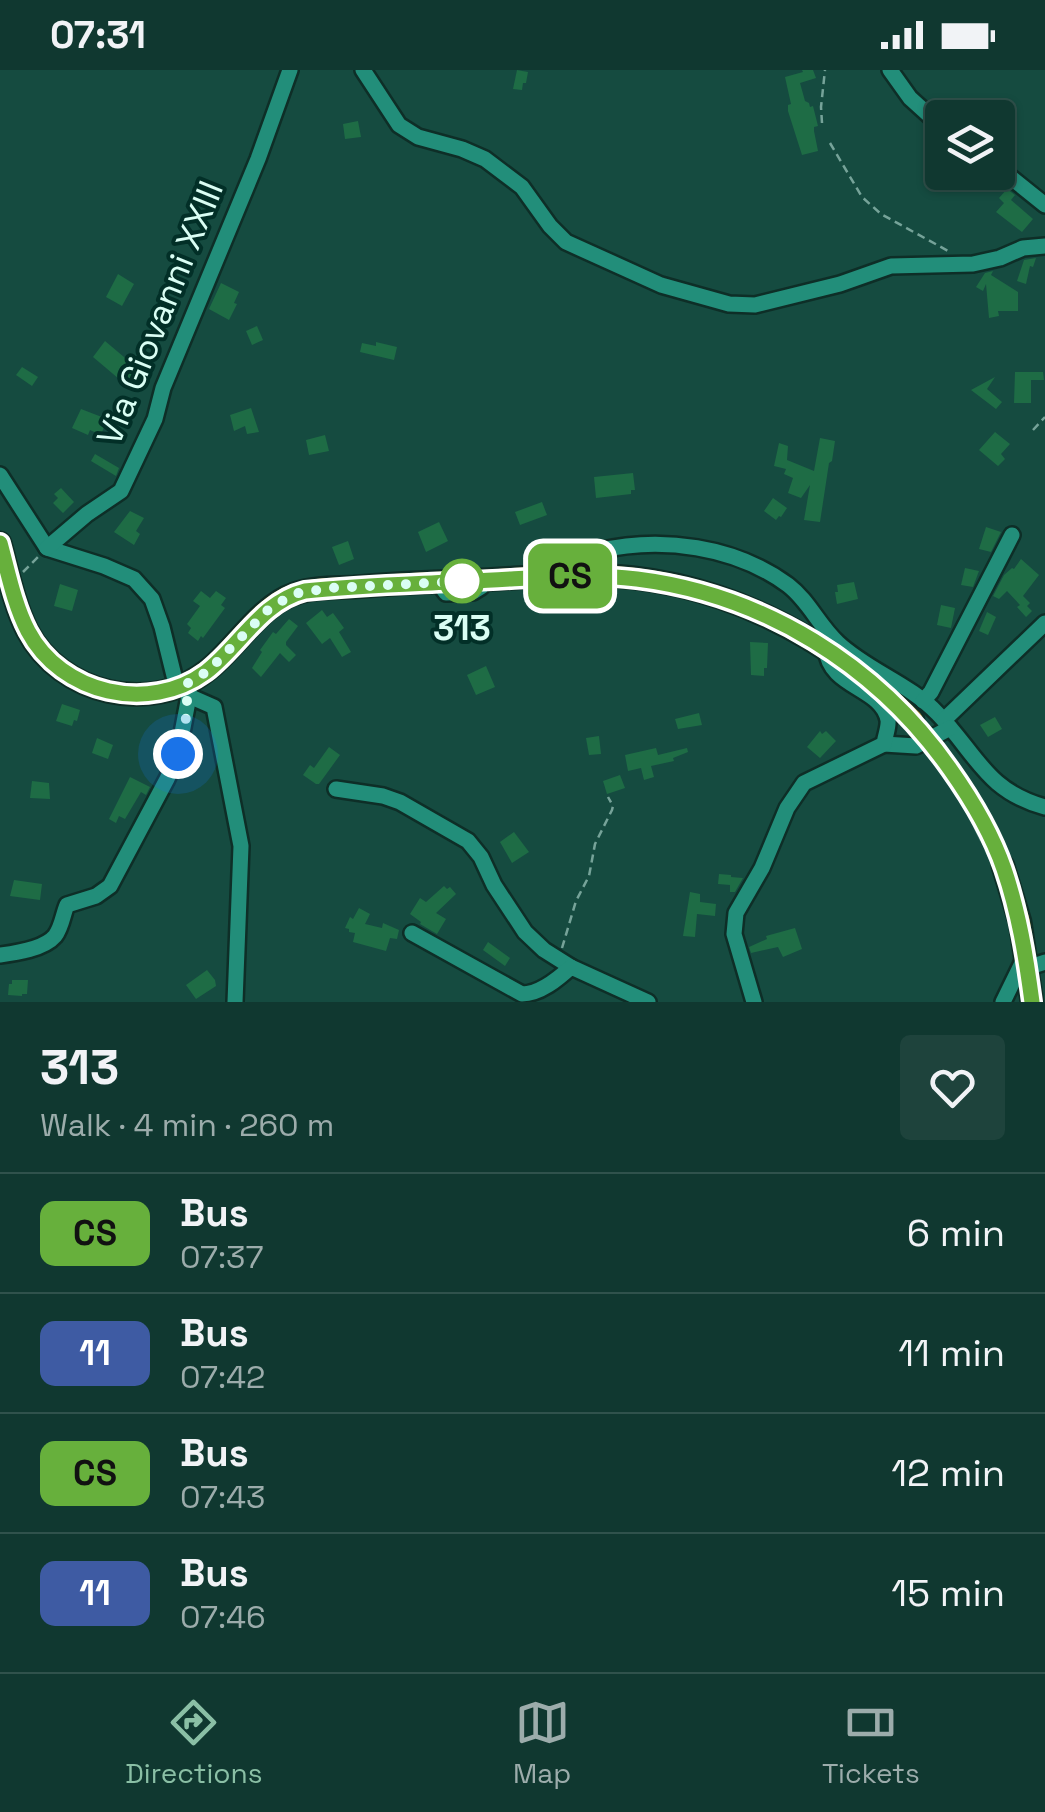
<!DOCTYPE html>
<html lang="en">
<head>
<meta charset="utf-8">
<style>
  :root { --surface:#103830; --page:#1e433c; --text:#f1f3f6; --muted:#9cacab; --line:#30524c; --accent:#8abfa5 }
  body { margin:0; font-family:"Space Grotesk",sans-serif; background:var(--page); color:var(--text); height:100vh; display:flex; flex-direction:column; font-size:38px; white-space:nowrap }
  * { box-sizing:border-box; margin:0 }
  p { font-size:32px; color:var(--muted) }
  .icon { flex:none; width:55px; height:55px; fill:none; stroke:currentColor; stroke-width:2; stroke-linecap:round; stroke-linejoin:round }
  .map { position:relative; height:932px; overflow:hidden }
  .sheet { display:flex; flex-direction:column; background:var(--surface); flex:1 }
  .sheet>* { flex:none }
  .badge { padding:0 20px; border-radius:15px; font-size:35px; line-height:65px }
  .tools { position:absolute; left:925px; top:30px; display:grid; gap:20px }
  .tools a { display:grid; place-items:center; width:90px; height:90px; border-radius:10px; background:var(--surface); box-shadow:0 2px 8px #0004,0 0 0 2px var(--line); font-size:50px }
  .you { position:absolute; width:50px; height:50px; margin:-25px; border:8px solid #fff; border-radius:50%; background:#1a73e8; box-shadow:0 0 0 15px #1a73e833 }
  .map>.badge { position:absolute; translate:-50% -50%; box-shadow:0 0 0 5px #fff }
  .round { display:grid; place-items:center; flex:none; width:105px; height:105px; border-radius:10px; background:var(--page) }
  .overview { display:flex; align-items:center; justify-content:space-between; height:170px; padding:0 40px }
  h1 { font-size:48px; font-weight:600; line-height:75px }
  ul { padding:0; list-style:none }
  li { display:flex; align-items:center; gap:30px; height:120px; padding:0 40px; border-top:2px solid var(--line) }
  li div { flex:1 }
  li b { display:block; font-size:38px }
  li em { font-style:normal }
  li .badge { min-width:110px; font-weight:700; text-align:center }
  .status { display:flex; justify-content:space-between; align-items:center; height:70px; padding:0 50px; background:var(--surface); direction:ltr }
  .status svg { height:28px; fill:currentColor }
  .menu { display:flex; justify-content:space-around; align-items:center; height:140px; border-top:2px solid var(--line); background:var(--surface); font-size:28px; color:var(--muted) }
  .menu a { display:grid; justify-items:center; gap:5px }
  .menu .selected { color:var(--accent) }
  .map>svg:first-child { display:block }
  .building { fill:#1e6c45 }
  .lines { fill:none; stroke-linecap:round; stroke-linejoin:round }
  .major-tunnel { stroke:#33665b; stroke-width:20; stroke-dasharray:20 10; stroke-linecap:butt }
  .minor-casing { stroke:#0e2e27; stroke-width:20 }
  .major-casing { stroke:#0e2e27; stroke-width:25 }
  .path { stroke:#76a399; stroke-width:2.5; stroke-dasharray:8 5; stroke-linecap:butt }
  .minor { stroke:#228e7a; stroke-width:15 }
  .major { stroke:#a58a31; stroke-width:20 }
  .line-casing { stroke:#fff; stroke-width:22 }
  .line { stroke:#67b03c; stroke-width:15 }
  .walk { stroke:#dafef4; stroke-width:10; stroke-dasharray:0 18 }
  .stop-dot { fill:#fff; stroke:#67b03c; stroke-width:5 }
  .labels { text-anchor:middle; stroke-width:8; stroke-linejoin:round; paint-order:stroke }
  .street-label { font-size:35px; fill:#dafef4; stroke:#022f27 }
  .stop-label { font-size:35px; font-weight:bold; fill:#dafef4; stroke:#022f27 }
</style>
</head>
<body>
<div class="status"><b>07:31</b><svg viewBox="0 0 49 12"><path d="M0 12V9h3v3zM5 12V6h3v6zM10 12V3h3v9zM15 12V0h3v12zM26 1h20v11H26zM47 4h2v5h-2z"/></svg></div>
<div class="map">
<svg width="1045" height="932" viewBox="0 0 1045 932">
  <rect width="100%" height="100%" fill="#154b40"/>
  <g class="building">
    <path d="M517,0L528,2L526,13H523L522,20L513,19Z"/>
    <path d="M802,0H813L816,8L800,13L805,31L809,33L810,37L813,36L818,56L814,57V61L818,81L802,85L788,41V35L791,34L785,7L803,2Z"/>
    <path d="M358,51L361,67L345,69L343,54Z"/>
    <path d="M1007,119L1015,125L1011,130L1033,149L1022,162L996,142L1004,133L999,128Z"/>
    <path d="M1036,188L1033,197L1030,196L1026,214L1017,211L1024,190Z"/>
    <path d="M993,201L991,205L1018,222V241H998L999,246L989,248L986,214L983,221L976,217L985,203Z"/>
    <path d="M118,204L134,214L122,236L106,227Z"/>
    <path d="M221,213L239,222L234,233L237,234L229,250L209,239Z"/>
    <path d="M257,256L263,270L252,275L246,261Z"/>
    <path d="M105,271L137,298L125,314L93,287Z"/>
    <path d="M376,272L397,277L394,290L360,282L362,273L376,276Z"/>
    <path d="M22,297L38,307L32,316L16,305Z"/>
    <path d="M1015,302H1043L1044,310H1031V333H1014Z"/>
    <path d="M995,307L987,319L1002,332L996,339L971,320Z"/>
    <path d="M251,338L259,362L247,364L245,356L234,361L230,345Z"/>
    <path d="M81,339L107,349L101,365L90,360L88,365L72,358Z"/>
    <path d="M995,362L1010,374L1001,384L1005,389L998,396L979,380Z"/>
    <path d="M325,365L329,381L309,385L306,370Z"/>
    <path d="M820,368L835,371L832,391L829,393L820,452L804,450L810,415L801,428L788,423L793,408L784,404L786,399L774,396L779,373L788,376L787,390L814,401Z"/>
    <path d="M95,384L119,398L116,406L91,391Z"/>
    <path d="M633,403L635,420H631V424L596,428L594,407Z"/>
    <path d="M61,418L74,432L63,443L53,433L58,428L54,424Z"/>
    <path d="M773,428L787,438L781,447L779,446L776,450L764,441Z"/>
    <path d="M542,432L547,445L520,455L515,442Z"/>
    <path d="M130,441L144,448L136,461L140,464L134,475L114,462Z"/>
    <path d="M439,452L448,471L426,482L418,462Z"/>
    <path d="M986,457L1001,462L991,482L979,479Z"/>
    <path d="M348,471L354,489L339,495L332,477Z"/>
    <path d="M1021,489L1039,505L1023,526L1030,533L1027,536L1032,541L1026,547L1017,537L1020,535L1007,521L999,529L993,526L1004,505L1012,498L1014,499Z"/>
    <path d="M965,498L979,501L973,517L961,515Z"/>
    <path d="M854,512L858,529L837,534L835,522H838L837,515Z"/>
    <path d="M60,514L78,520L72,541L54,536Z"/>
    <path d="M201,521L210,528L216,521L226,528L221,535L225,538L203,568L201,566L198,571L188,563L191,558L187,554L200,536L193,531Z"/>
    <path d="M941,535L955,538L951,558L937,555Z"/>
    <path d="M322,540L327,547L333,543L344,558L339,562L351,582L342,587L330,568L322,574L306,553Z"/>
    <path d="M987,542L996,547L988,565L979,561Z"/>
    <path d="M289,549L298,556L286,572V575L296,585L289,592L280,583L261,607L252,598L262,582L260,580L273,562L276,564Z"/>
    <path d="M750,572L768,573L767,598H764V606L751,605Z"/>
    <path d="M486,596L495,617L476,625L467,605Z"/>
    <path d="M62,634L80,640L77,651L74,650L72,656L56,651Z"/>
    <path d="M699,643L702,655L678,659L675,649Z"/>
    <path d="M995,647L1002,659L988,667L980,655Z"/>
    <path d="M820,661L822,664L826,661L836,671L820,688L807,677Z"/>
    <path d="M599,666L601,684L589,685L586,668Z"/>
    <path d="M97,668L113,675L108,689L92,683Z"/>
    <path d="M329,677L340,685L319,714H316L303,705L310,695L314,698Z"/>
    <path d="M656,678L658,685L687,678L688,682L673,688L674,691L651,696L654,707L644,710L641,698L628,701L625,685Z"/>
    <path d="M620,705L625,718L607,724L603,711Z"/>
    <path d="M130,707L150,717L146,725L141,722L125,749L119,746L116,753L109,749Z"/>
    <path d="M32,711L49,713L50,729L30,728Z"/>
    <path d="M514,762L529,782L512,793L500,772Z"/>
    <path d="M719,804L731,805V807L743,808L735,822H730V815L718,814Z"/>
    <path d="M14,810L42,814L40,830L10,826Z"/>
    <path d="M444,816L447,819L450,817L456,824L436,843L446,849L437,864L420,854L421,852L410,844L420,828L426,832Z"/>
    <path d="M690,822L700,824V832L716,834L715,846L697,844L695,867L683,866Z"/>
    <path d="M359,838L370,844L365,854L382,858L383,853L399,860L397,869L390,868L386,881L353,872L355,863L349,862V859L345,858L350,847L353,849Z"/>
    <path d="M795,858L802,879L783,887L778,877L751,883L749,877L767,869L766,866Z"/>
    <path d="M488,872L510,888L505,896L483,880Z"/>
    <path d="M207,900L215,910L216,916L196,929L186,915Z"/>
    <path d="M12,910H28L27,924H22V926L8,925L9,914H12Z"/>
  </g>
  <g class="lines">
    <path class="major-tunnel" d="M913,650L968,724L1003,796"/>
    <g class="minor-casing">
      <g id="minor">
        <path d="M363,0L399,55L418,67L462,79L485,89L522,117L550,156L566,172L661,215L729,234L755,235L840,214L891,196L973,194L1000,188L1023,178L1045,176"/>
        <path d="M890,0L910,28L942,57"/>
        <path d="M998,97L1045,135"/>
        <path d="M0,405L47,478L104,496L134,509L152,529L162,557L177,618"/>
        <path d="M47,478L87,444L121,421L155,349L163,318L258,89L290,0"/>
        <path d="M540,503C559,495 578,486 598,481C661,466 735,476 788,515C809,531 819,556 838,573C868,601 910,614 938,644C976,683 986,721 1045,737"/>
        <path d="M442,512L443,519L446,523L473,522L481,517V510"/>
        <path d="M189,617V626L214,637L241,776L235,932"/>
        <path d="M923,631L931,622L1012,465"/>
        <path d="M944,650L1045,553"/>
        <path d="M884,674L916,676L950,658"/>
        <path d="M336,719L383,726L400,732L468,771L481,787L494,815L525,862L544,880L571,897"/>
        <path d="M412,863L522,924C540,924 558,909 571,897L648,932"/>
        <path d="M0,885C16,883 44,879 55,866C62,857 63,844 67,835L96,826L110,816L167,709L178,684L189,626"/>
        <path d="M1027,898L1045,892"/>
        <path d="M754,932L734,864L736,843L762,798L787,738L804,713L884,674C885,666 889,657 888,650C882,617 829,618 826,579"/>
        <path d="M1003,932L1026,885"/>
      </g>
    </g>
    <g class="major-casing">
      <g id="major">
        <path d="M0,473C8,502 14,534 27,560C60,625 153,646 209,599C236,577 261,535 294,524C312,517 335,518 354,517C389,514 425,512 460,511C503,510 546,504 589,505C714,506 826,564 913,650"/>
        <path d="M1003,796L1020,852L1032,932"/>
      </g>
    </g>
    <g class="path">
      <path d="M822,53L821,37L825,0"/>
      <path d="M830,73L862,127L881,144L950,182"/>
      <path d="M1033,360L1045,347"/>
      <path d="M23,502L39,486"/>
      <path d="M562,878L576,831L589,806L595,774L612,740L613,736L608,727"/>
    </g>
    <use href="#minor" class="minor"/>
    <use href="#major" class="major"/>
  </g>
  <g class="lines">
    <g class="line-casing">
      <path id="line" d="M0,473C8,502 14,534 28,561C61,624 149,644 206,602C240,576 261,532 305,521C360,515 415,514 471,511C526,509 581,502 637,509C764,525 877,595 950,699C972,730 992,764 1004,799C1019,843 1026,887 1032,932"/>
    </g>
    <use href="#line" class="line"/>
    <path class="walk" d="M178,684L186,648L188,613L208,601L268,540L293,524L330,518L468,511H462"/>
  </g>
  <circle class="stop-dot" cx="462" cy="511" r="20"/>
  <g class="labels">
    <g class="street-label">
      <text transform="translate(160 243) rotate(-68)" y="12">Via Giovanni XXIII</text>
    </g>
    <g class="stop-label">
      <text x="462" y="570">313</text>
    </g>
  </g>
</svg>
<div class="tools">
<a><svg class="icon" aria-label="layers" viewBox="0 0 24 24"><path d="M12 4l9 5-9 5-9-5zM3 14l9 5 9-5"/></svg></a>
</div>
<div class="you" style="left:178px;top:684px"></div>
<b class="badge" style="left:570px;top:506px;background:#67b03c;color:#111">CS</b>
</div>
<section class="sheet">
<div class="overview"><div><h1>313</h1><p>Walk · 4 min · 260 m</p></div><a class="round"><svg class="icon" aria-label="heart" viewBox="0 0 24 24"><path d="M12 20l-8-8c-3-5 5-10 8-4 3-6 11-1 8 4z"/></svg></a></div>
<ul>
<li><span class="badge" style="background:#67b03c;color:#111">CS</span><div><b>Bus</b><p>07:37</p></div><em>6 min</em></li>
<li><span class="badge" style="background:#3e5ba3;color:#fff">11</span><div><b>Bus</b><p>07:42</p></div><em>11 min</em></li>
<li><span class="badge" style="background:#67b03c;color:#111">CS</span><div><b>Bus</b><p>07:43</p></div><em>12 min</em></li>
<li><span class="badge" style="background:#3e5ba3;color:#fff">11</span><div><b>Bus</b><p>07:46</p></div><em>15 min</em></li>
</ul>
</section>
<nav class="menu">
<a class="selected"><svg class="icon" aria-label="directions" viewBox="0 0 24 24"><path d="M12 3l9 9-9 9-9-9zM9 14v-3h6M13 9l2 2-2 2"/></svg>Directions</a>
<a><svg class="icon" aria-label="map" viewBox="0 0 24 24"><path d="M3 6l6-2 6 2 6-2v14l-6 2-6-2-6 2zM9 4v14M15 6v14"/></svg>Map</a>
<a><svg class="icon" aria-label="tickets" viewBox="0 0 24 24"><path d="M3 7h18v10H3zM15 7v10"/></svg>Tickets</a>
</nav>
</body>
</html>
